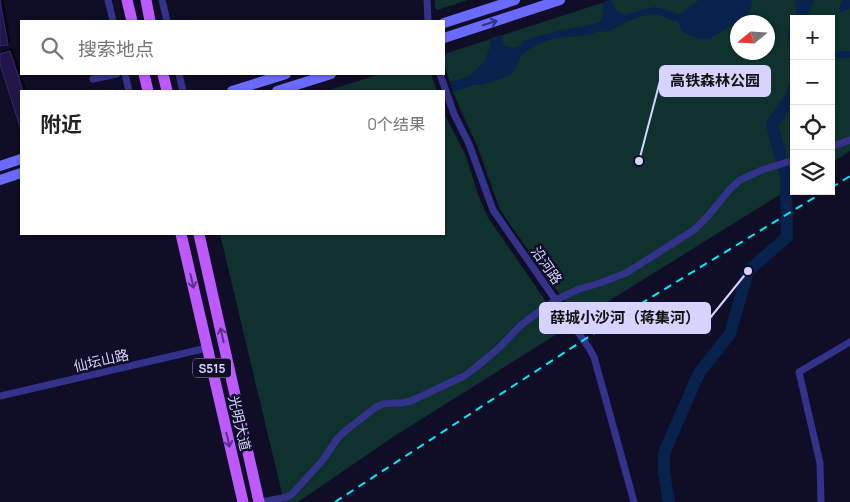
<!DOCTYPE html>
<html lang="zh">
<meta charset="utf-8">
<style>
:root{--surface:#fff;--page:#f2f2f2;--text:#222;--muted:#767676;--line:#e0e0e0}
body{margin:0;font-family:Manrope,"Noto Sans SC",sans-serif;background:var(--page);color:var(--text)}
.controls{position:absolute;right:15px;top:15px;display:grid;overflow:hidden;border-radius:0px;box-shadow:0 1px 4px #0004}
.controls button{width:45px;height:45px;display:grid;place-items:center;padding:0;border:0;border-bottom:1px solid var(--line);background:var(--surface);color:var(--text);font:25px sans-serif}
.compass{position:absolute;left:730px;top:15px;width:45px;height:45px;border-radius:50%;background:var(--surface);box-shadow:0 1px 4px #0004;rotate:252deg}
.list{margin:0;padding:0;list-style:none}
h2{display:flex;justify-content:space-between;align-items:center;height:65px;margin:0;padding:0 20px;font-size:21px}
h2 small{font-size:16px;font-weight:400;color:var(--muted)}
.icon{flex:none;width:28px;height:28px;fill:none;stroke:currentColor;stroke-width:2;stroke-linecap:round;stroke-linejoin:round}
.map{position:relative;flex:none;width:850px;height:502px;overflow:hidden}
.search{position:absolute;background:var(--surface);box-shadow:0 1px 4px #0004;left:20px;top:20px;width:425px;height:55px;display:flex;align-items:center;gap:12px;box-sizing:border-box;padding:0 18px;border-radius:0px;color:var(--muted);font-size:19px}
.panel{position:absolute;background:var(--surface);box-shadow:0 1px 4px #0004;left:20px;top:90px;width:425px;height:145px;border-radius:0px}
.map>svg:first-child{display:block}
.green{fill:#0f322f;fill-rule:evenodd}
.water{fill:#07224c}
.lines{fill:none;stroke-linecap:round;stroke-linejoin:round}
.river{stroke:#07224c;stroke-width:12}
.building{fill:#20174a;stroke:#342678;filter:url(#shadow)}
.minor{stroke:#34338b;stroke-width:7}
.secondary{stroke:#6a6aff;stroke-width:10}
.primary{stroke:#bc5aff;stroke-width:11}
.rail{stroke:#00ecfe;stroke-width:2;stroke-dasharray:8 6;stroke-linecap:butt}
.oneway{stroke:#34327d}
.oneway2{stroke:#5d3088}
.labels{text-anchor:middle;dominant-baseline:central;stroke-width:5;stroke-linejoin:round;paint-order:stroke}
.shield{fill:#100d27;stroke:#9b98be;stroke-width:1}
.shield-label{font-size:12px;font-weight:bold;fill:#d6d3ff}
.street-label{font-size:14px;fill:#d6d3ff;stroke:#100d27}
.leader{fill:none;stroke:#d6d3ff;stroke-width:2}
.callout-dot{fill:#d6d3ff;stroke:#100d27;stroke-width:2}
.callout{fill:#d6d3ff;stroke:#d6d3ff;stroke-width:2}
.callout-label{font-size:15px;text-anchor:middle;font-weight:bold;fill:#111}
</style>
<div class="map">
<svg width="850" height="502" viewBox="0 0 850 502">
<defs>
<filter id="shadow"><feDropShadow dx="2.5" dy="-2.5" stdDeviation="0" flood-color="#0009"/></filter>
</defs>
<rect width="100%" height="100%" fill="#100d27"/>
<g class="green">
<polygon points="435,0 468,0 437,10 435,8"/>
<path d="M611,0H850V151L831,163V19H794V186L578,320L507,220L499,207L477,145L465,120L453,92L444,63V54ZM738,22H768V52H738Z"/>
<polygon points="380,74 431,74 437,91 327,91"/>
<polygon points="444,113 465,154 479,197 487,216 565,329 393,437 298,502 284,502 220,234 444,234"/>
</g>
<g class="water">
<path d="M611,0L615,9L624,15L645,9L656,7L680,14L699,0H751L752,3L748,15L709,39H700L682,32L678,21H673L657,14L642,16L626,22L610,31L596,32L590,35L551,39L541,43L526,51L520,58L514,71L508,76L482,85H474L453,92L450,82C457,80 467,78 473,73C479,68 476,67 485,62C487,53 491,48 491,38L501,35L504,45C511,49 515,48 522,45L523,41C548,32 573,28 599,23C604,17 604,11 602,3Z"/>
<polygon points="795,0 814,0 807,19 795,19 796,12"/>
<polygon points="843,0 850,0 850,8 843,12 840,12 839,7"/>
<polygon points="794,21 794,48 788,40 787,34"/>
<path d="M850,51V57C844,59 838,58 831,57V52Z"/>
</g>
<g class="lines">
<polyline class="river" points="669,502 664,473 664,453 699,373 730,334 748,271 787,237 786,178 772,124 792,95 794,88"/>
</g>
<g class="building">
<polygon points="0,0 8,45 0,46"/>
<polygon points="10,51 23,91 21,91 21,130 0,64 0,54"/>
</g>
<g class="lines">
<g class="minor">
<polyline points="108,0 113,21"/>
<polyline points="162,0 167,21"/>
<polyline points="427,0 428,21"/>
<polyline points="125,74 129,91"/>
<polyline points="179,74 183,91"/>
<polyline points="440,74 454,114 469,144 493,210 589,348 594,357 634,502"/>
<polyline points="93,79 117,74"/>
<polyline points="831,147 850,140"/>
<polyline points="0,396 207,348"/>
<polyline points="262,502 287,497 292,494 323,460 337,439 344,432 376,407 383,404 393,403 402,403 411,401 464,376 475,368 500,347 520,326 530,318 556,300 579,289 600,283 626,273 694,230 708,216 730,189 740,180 762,170 794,160"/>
<polyline points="821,502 820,463 799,372 850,342"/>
</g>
<g class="secondary">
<polyline points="444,23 515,0"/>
<polyline points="444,38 560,0"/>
<polyline points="232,91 286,74"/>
<polyline points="277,91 331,74"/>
<polyline points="0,166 21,159"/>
<polyline points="0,180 21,173"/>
</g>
<g class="primary">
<polyline points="127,0 132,21"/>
<polyline points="146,0 150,21"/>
<polyline points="144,74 148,91"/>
<polyline points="163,74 167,91"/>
<polyline points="181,234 243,502"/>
<polyline points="199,234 259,502"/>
</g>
<g class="rail">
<polyline points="831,188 850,176"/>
<polyline points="335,502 619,317 825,191"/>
</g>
</g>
<defs><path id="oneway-shaft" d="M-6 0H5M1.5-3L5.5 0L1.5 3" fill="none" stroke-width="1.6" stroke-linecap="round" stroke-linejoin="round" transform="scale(1.25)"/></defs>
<use class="oneway" href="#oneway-shaft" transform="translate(490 23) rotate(-18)"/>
<g class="oneway2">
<use href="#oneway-shaft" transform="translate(192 281) rotate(77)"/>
<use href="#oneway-shaft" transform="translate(222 335) rotate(-103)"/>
<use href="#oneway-shaft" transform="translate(228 440) rotate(77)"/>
</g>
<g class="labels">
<rect class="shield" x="193" y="358.5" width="38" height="19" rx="4"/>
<g class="shield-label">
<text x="212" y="368">S515</text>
</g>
<g class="street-label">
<text transform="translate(547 265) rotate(55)">沿河路</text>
<text transform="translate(101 360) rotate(-13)">仙坛山路</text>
<text transform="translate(240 423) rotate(77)">光明大道</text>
</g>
</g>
<path class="leader" d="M639 161L660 81M748 271L710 318"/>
<g class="callout-dot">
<circle cx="639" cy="161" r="5"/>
<circle cx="748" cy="271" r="5"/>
</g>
<g class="callout">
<rect x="660" y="66" width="110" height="30" rx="5"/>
<rect x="540" y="303" width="170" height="30" rx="5"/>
</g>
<g class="callout-label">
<text x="715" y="86">高铁森林公园</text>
<text x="625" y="323">薛城小沙河（蒋集河）</text>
</g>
</svg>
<div class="controls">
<button>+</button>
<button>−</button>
<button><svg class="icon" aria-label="locate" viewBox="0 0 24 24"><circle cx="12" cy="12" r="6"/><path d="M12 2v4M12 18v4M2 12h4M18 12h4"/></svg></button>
<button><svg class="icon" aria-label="layers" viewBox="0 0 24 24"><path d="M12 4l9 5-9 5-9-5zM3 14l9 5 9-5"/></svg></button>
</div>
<svg class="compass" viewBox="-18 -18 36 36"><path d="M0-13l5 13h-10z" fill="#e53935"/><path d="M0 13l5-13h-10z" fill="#767676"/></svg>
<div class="search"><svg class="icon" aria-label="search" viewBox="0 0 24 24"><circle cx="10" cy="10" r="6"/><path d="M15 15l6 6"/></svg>搜索地点</div>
<section class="panel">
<h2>附近<small>0个结果</small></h2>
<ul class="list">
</ul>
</section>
</div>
